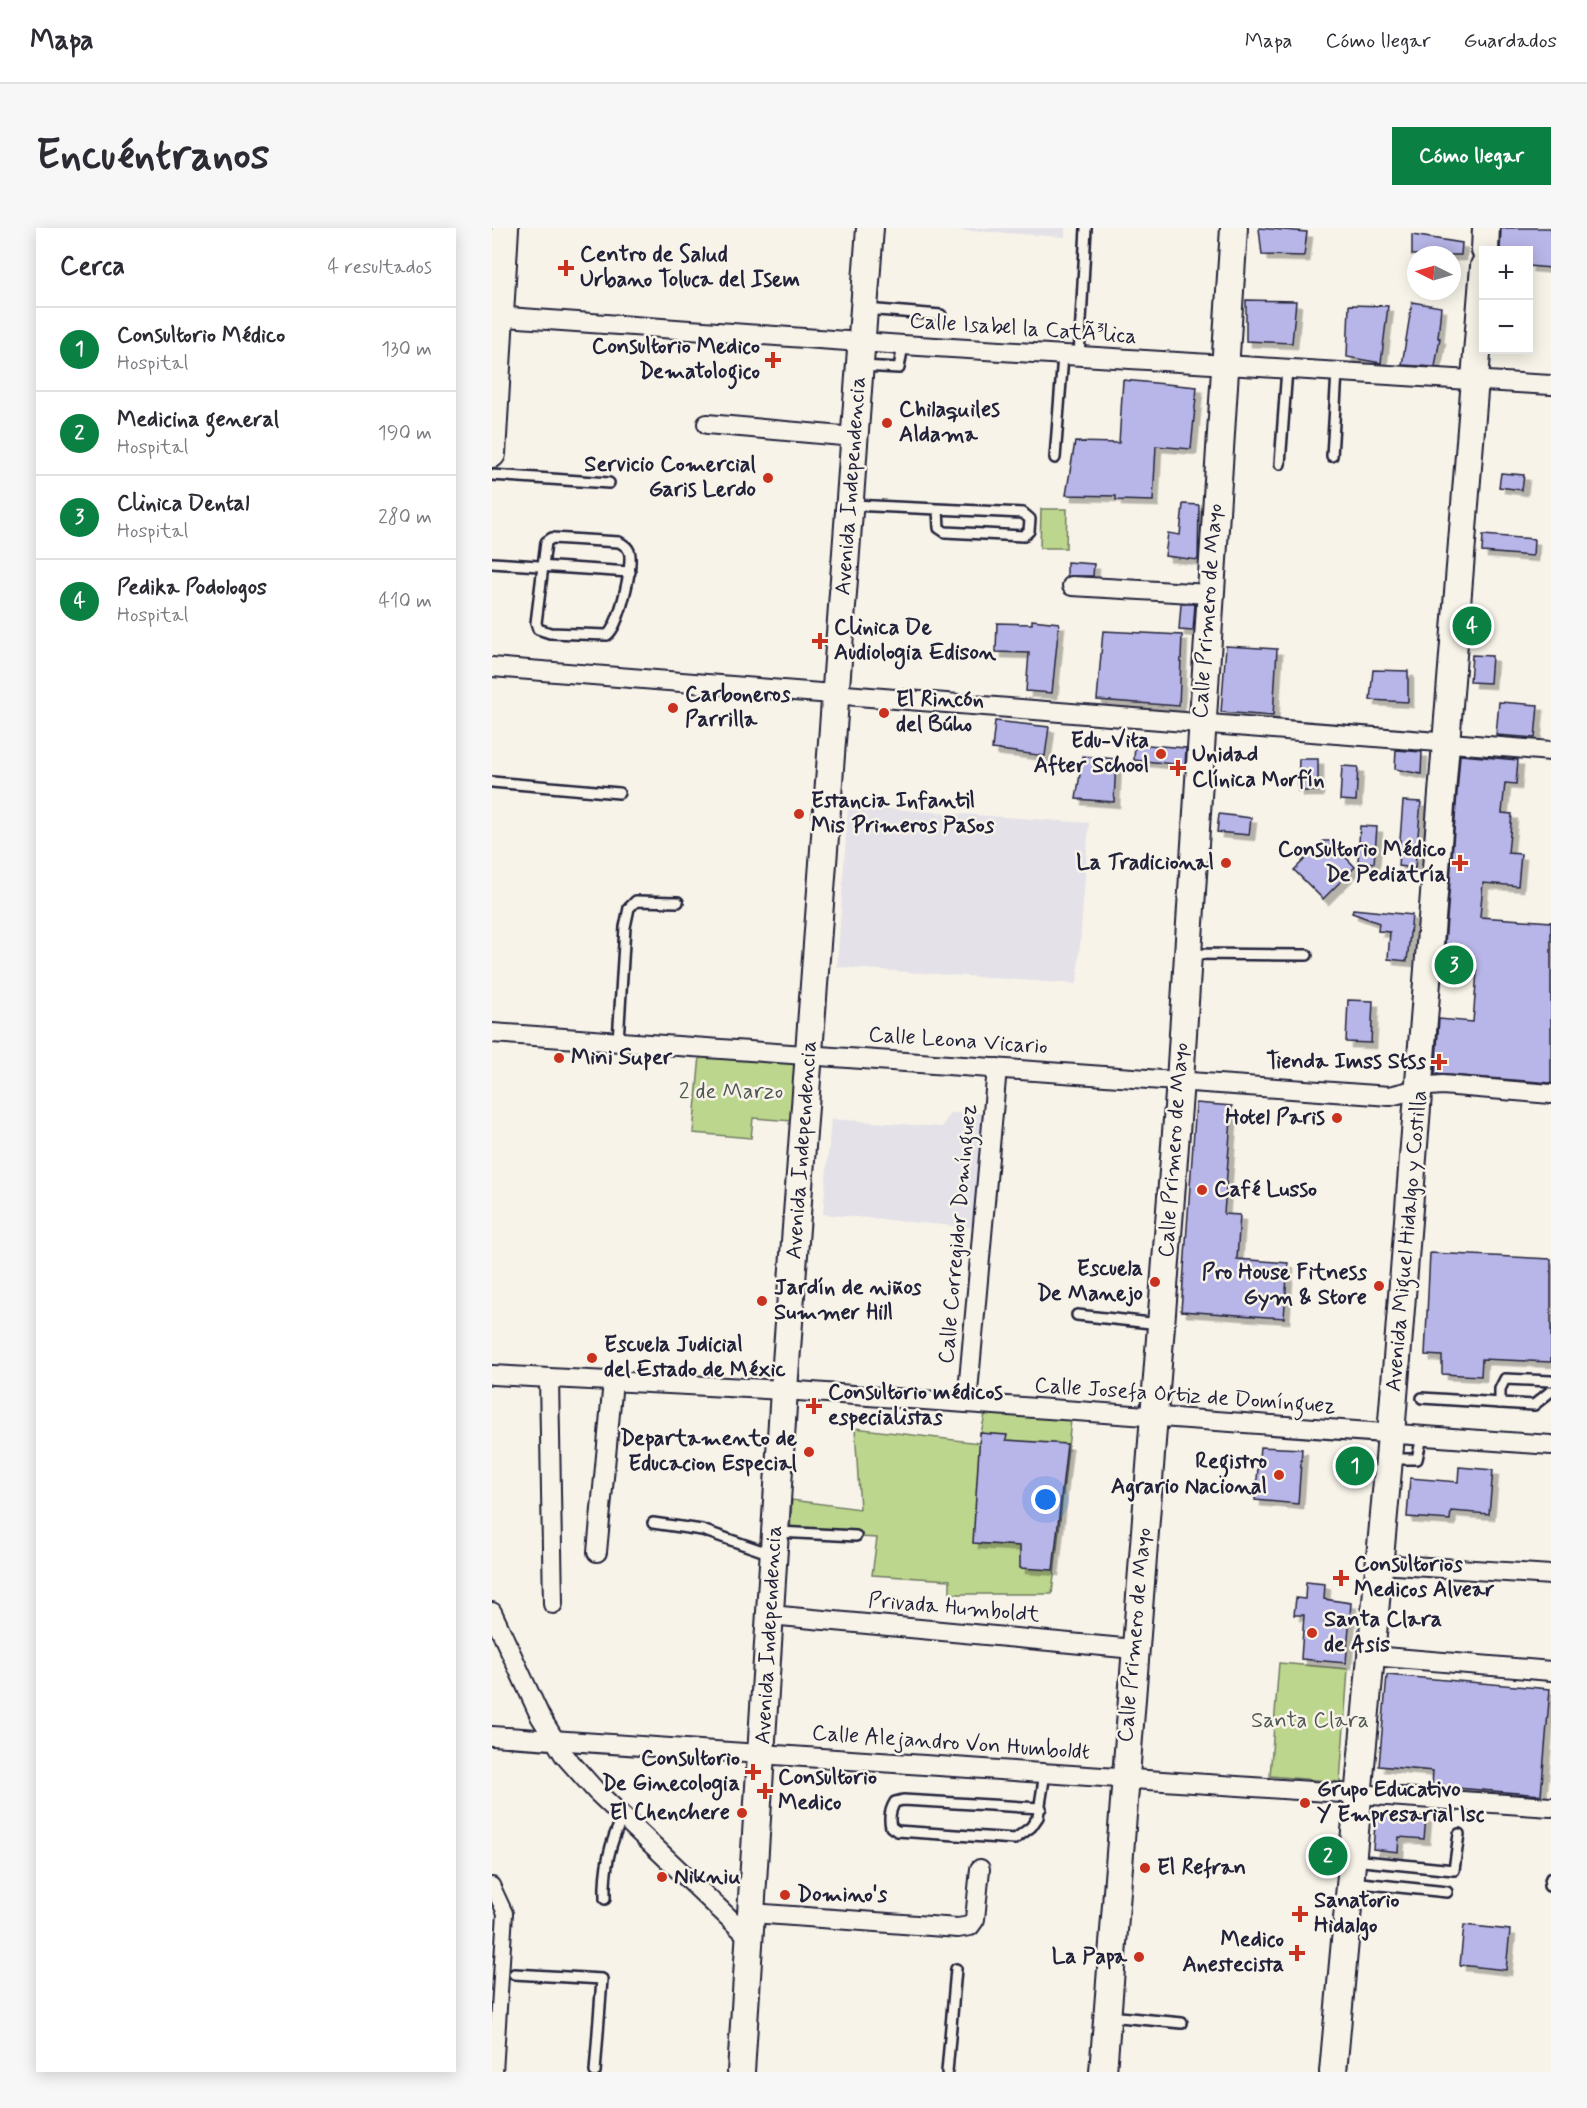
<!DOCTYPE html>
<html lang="es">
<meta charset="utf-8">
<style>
:root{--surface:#fff;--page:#f7f7f7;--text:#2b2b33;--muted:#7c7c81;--line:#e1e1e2;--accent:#0b8043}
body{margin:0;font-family:Mynerve,sans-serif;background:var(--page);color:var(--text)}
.controls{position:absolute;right:18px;top:18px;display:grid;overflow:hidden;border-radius:0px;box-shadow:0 3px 15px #0003}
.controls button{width:54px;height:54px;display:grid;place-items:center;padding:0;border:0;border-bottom:2px solid var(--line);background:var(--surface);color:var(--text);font:30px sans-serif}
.compass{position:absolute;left:915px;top:18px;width:54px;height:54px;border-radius:50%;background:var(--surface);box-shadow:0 3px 15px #0003;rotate:275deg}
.you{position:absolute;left:554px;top:1272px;width:21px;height:21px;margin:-15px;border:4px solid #fff;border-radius:50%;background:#1a73e8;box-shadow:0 0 0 9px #1a73e833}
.badge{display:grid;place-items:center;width:39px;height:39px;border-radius:50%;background:var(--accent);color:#fff;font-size:20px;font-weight:700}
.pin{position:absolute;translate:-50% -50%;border:3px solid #fff;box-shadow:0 2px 6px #0006}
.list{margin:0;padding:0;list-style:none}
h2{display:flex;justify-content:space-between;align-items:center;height:78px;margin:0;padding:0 24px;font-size:26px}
h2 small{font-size:20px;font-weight:400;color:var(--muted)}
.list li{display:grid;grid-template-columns:39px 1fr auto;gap:18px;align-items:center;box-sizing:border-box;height:84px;padding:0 24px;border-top:2px solid var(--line)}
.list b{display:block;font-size:22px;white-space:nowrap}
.list p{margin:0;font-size:20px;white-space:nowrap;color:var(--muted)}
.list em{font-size:20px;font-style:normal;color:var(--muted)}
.map{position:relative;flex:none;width:1059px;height:1844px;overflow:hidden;border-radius:0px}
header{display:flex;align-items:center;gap:36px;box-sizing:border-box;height:84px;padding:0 30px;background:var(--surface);border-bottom:2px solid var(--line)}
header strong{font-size:28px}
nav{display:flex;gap:33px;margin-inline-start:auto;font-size:21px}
.intro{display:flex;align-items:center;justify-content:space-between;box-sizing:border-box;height:144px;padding:0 36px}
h1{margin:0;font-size:42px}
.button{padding:15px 27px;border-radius:0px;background:var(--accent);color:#fff;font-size:21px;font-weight:700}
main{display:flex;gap:36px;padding:0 36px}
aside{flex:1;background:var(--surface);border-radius:0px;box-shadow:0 3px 15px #0003}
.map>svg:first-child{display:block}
.built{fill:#e4e1e8}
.green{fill:#bdd68d;stroke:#707c64;stroke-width:1.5}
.building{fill:#b8b6e8;stroke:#22223b;stroke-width:1.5;filter:url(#shadow)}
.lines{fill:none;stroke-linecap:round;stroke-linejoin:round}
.service-casing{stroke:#22223b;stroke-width:14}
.pedestrian-casing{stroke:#22223b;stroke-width:18}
.minor-casing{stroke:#22223b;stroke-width:22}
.secondary-casing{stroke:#22223b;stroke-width:30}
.service{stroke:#f7f3e8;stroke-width:9}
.pedestrian{stroke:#f7f3e8;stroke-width:14}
.minor{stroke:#f7f3e8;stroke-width:18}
.secondary{stroke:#f7f3e8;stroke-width:26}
.poi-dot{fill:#c8321e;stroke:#f7f3e8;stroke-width:2}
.labels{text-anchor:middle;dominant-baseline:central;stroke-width:5;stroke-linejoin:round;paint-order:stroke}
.poi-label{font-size:22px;font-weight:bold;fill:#22223b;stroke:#f7f3e8;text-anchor:start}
.street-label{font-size:22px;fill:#22223b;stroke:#f7f3e8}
.park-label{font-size:22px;fill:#505854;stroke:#f7f3e8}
</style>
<header>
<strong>Mapa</strong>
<nav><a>Mapa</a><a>Cómo llegar</a><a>Guardados</a></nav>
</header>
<div class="intro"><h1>Encuéntranos</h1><a class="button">Cómo llegar</a></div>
<main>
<aside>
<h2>Cerca<small>4 resultados</small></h2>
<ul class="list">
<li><span class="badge">1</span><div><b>Consultorio Médico</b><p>Hospital</p></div><em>130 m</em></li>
<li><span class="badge">2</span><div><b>Medicina general</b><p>Hospital</p></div><em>190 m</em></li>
<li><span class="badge">3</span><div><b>Clinica Dental</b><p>Hospital</p></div><em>280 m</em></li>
<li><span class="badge">4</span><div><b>Pedika Podologos</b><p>Hospital</p></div><em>410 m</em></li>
</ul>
</aside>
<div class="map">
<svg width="1059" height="1844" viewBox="0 0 1059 1844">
<defs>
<filter id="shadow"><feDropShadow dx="5.5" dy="5.5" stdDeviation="0" flood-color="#0004"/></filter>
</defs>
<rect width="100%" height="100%" fill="#f7f3e8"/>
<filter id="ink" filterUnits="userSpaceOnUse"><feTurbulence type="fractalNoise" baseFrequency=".0167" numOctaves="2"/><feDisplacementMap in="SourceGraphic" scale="12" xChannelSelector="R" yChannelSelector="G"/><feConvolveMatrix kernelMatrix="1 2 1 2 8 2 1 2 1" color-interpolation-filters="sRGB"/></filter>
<g filter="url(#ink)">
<g class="built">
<polygon points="436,0 573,0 573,9"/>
<polygon points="356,578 597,595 585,756 345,739"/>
<polygon points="458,885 494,885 484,1000 331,986 339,891 450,899"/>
</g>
<g class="green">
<polygon points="549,281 575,281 574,320 548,320"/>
<polygon points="208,827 306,836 301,893 261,890 259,910 201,905"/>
<polygon points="495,1177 580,1183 560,1366 458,1366 458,1352 380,1347 385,1310 298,1305 300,1272 368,1281 363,1200 487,1215"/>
<polygon points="787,1435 856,1441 848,1554 778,1548"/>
</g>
<g class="building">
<polygon points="767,0 815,4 812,28 770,27"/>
<polygon points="1009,0 1059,0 1059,40 1036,38 1036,22 1008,22"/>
<polygon points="920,7 970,15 969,27 920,27"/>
<polygon points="754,72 804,73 800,115 754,113"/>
<polygon points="920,74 949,79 946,110 948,110 943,139 910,137"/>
<polygon points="857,77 896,78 889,135 855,129"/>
<polygon points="631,152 705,159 699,221 664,218 661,273 624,272 624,268 574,267 583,214 627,215"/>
<polygon points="1009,245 1032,247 1030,262 1007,259"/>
<polygon points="691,276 707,277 706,332 673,328 676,305 688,307"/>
<polygon points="991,307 1042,311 1041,328 990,324"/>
<polygon points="575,334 602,336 601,348 575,348"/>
<polygon points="689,376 703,376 701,403 687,402"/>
<polygon points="540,392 567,395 560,465 534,463 537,425 504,424 505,395 540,396"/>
<polygon points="611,403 690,407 687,478 605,472"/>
<polygon points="734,418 785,421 781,488 729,484"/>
<polygon points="980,427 1000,428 998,455 978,454"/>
<polygon points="881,442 916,443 916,474 878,472"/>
<polygon points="1007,474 1046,477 1043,510 1004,507"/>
<polygon points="503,493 557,499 553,528 500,521"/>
<polygon points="643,516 694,520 693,537 642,532"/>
<polygon points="904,522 930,524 929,546 903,541"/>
<polygon points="968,527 1026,532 1024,556 1013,555 1010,585 1020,586 1016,625 1029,626 1026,658 991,655 988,689 1059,694 1059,855 943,846 947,791 981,794 985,743 951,741"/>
<polygon points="591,528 624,531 622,574 584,571"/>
<polygon points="807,531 826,531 826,563 806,563"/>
<polygon points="850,538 866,539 864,573 848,572"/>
<polygon points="911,573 929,574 923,640 906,638"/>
<polygon points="727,586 759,590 757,607 725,604"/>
<polygon points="868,598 885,599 882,635 866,633"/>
<polygon points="831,613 838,613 863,639 831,671 802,642"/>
<polygon points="861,681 920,687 915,733 896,731 898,704 886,703 887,695 860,685"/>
<polygon points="856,772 881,773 879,815 854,814"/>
<polygon points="704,875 740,878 732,986 748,987 745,1031 796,1035 792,1090 689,1083"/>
<polygon points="938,1025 1059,1031 1059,1134 990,1131 989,1148 950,1146 950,1128 933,1127"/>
<polygon points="488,1205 515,1207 514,1212 575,1216 561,1342 528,1340 528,1318 481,1315"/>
<polygon points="768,1219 810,1221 806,1276 763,1272"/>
<polygon points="967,1239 1001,1242 997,1286 959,1283 958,1292 915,1289 918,1250 966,1254"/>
<polygon points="814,1354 833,1356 832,1371 859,1375 854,1435 809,1431 812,1387 802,1387 804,1370 813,1371"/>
<polygon points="895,1447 1058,1461 1049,1567 940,1558 941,1543 887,1538"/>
<polygon points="884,1585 934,1589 932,1611 907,1609 906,1624 881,1621"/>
<polygon points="972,1697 1018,1702 1014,1742 968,1737"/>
</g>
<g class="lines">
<defs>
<g id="service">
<polyline points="373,81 449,87"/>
<polyline points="587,129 594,0"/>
<polyline points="370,138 407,140 411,117"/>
<polyline points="840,228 845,144"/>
<polyline points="563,230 571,128"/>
<polyline points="788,236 795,141"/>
<polyline points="0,247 117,255"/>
<polyline points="360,277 531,285 538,291 537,303 531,308 453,304 447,300 446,282"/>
<path d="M60,310L127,314C131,316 135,318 137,323C142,336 127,400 115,407L58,405L46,401L44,395L54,314Z"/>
<polyline points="0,335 138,344"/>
<polyline points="0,554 127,565"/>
<polyline points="697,726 815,727"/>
<polyline points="126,813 133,699 137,680 144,673 186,674"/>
<polyline points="585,1087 668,1096"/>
<polyline points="930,1170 1042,1177 1059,1163"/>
<polyline points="1008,1175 1008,1161 1013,1151 1059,1153"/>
<polyline points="900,1231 925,1231 930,1209"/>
<polyline points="161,1295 210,1302 279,1326"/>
<polyline points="286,1304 364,1308"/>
<path d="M549,1580L411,1572L403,1574C398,1582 397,1591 399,1599L405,1603L523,1611L539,1599L546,1589L553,1545"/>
<polyline points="861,1632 962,1642 967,1606"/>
<polyline points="859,1654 955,1664"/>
<polyline points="1057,1658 1059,1650"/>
<path d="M113,1671C112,1642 117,1615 131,1589"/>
<polyline points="22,1746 110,1751 103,1844"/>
<polyline points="617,1788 690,1795"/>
<polyline points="455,1844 464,1741"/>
</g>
<polyline id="pedestrian" points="0,1657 13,1685 3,1844"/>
<g id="minor">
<polyline points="0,88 411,117 1059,157"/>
<polyline points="215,196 362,209"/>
<polyline points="580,358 717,366"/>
<polyline points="0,439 1059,523"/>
<polyline points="0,805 898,868 938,858 950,857 1059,866"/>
<polyline points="0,1147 292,1162 1059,1217"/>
<polyline points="57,1150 61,1376"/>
<polyline points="475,1175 505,840"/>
<polyline points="105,1324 121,1153"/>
<polyline points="888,1336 1059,1347"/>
<polyline points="0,1384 48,1488 72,1527 104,1563 259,1711"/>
<polyline points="278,1387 642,1421"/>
<polyline points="880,1428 1059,1443"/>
<polyline points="0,1508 1059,1579"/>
<polyline points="260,1685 466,1700 478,1698 483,1691 488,1641"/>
</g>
<g id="secondary">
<polyline points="993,22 994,0"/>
<polyline points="0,226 13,0"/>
<polyline points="249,1844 292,1162 378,0"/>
<polyline points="611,1844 688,853 742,0"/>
<polyline points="841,1844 897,1231 992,38"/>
</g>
</defs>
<use href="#service" class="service-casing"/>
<use href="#pedestrian" class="pedestrian-casing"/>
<use href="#minor" class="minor-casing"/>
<use href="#secondary" class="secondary-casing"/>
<use href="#service" class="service"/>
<use href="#pedestrian" class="pedestrian"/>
<use href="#minor" class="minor"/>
<use href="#secondary" class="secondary"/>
</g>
</g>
<g class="poi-dot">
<path d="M71 31h6v6h6v6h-6v6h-6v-6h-6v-6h6z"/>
<path d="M278 123h6v6h6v6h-6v6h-6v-6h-6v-6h6z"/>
<circle cx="395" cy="195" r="6"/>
<circle cx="276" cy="250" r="6"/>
<path d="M325 404h6v6h6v6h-6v6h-6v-6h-6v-6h6z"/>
<circle cx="181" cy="480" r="6"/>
<circle cx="392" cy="485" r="6"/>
<circle cx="669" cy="526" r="6"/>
<path d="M683 531h6v6h6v6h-6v6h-6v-6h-6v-6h6z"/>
<circle cx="307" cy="586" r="6"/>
<circle cx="734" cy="635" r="6"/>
<path d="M965 626h6v6h6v6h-6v6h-6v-6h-6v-6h6z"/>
<circle cx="67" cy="830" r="6"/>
<path d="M944 825h6v6h6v6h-6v6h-6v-6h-6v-6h6z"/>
<circle cx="845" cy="890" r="6"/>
<circle cx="710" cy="962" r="6"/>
<circle cx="663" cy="1054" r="6"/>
<circle cx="887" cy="1058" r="6"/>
<circle cx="270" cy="1073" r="6"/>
<circle cx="100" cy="1130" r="6"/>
<path d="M319 1169h6v6h6v6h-6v6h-6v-6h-6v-6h6z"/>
<circle cx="317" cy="1224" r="6"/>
<circle cx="787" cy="1247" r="6"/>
<path d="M846 1341h6v6h6v6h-6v6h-6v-6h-6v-6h6z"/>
<circle cx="820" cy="1405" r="6"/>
<path d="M258 1535h6v6h6v6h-6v6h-6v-6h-6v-6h6z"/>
<path d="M270 1554h6v6h6v6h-6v6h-6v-6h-6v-6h6z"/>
<circle cx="813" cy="1575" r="6"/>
<circle cx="250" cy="1585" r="6"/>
<circle cx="653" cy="1640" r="6"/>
<circle cx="170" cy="1649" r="6"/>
<circle cx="293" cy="1667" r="6"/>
<path d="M805 1677h6v6h6v6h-6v6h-6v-6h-6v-6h6z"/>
<path d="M802 1716h6v6h6v6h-6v6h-6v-6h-6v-6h6z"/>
<circle cx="647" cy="1729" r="6"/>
</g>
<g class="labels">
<g class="poi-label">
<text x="88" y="27">Centro de Salud<tspan x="88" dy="25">Urbano Toluca del Isem</tspan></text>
<text x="268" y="119" text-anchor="end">Consultorio Medico<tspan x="268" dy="25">Dematologico</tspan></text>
<text x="407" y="182">Chilaquiles<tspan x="407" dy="25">Aldama</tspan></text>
<text x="264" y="237" text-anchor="end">Servicio Comercial<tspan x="264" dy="25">Garis Lerdo</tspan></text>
<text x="342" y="400">Clinica De<tspan x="342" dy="25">Audiologia Edison</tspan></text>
<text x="193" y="467">Carboneros<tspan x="193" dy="25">Parrilla</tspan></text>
<text x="404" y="472">El Rincón<tspan x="404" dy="25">del Búho</tspan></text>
<text x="657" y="513" text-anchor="end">Edu-Vita<tspan x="657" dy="25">After School</tspan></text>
<text x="700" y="527">Unidad<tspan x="700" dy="25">Clínica Morfín</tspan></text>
<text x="319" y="573">Estancia Infantil<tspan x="319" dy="25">Mis Primeros Pasos</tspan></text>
<text x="954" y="622" text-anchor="end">Consultorio Médico<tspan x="954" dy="25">De Pediatría</tspan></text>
<text x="722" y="635" text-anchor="end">La Tradicional</text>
<text x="79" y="830">Mini Super</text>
<text x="934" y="834" text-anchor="end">Tienda Imss Stss</text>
<text x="833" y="890" text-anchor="end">Hotel Paris</text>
<text x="722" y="962">Café Lusso</text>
<text x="651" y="1041" text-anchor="end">Escuela<tspan x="651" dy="25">De Manejo</tspan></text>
<text x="875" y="1045" text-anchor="end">Pro House Fitness<tspan x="875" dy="25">Gym &amp; Store</tspan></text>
<text x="282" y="1060">Jardín de niños<tspan x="282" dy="25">Summer Hill</tspan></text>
<text x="112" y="1117">Escuela Judicial<tspan x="112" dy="25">del Estado de Méxic</tspan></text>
<text x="336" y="1165">Consultorio médicos<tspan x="336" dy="25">especialistas</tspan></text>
<text x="305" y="1211" text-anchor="end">Departamento de<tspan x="305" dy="25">Educacion Especial</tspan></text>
<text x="775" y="1234" text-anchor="end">Registro<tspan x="775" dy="25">Agrario Nacional</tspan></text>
<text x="862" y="1337">Consultorios<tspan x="862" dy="25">Medicos Alvear</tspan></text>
<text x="832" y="1392">Santa Clara<tspan x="832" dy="25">de Asis</tspan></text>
<text x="248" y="1531" text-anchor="end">Consultorio<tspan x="248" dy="25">De Ginecologia</tspan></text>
<text x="286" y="1550">Consultorio<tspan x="286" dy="25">Medico</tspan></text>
<text x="825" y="1562">Grupo Educativo<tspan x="825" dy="25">Y Empresarial Isc</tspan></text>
<text x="238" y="1585" text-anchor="end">El Chenchere</text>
<text x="665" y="1640">El Refran</text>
<text x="182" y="1649">Nikniu</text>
<text x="305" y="1667">Domino's</text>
<text x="822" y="1673">Sanatorio<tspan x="822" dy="25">Hidalgo</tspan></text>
<text x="792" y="1712" text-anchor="end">Medico<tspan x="792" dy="25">Anestecista</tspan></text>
<text x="635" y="1729" text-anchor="end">La Papa</text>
</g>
<g class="street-label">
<text transform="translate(531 101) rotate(4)">Calle Isabel la CatÃ³lica</text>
<text transform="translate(359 258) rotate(-86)">Avenida Independencia</text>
<text transform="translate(716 383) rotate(-86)">Calle Primero de Mayo</text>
<text transform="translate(466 813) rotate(4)">Calle Leona Vicario</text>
<text transform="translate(310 922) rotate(-86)">Avenida Independencia</text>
<text transform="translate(682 922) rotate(-86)">Calle Primero de Mayo</text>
<text transform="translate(466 1006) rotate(-85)">Calle Corregidor Domínguez</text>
<text transform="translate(915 1013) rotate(-85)">Avenida Miguel Hidalgo y Costilla</text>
<text transform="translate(693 1168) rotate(4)">Calle Josefa Ortiz de Domínguez</text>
<text transform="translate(462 1380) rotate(5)">Privada Humboldt</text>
<text transform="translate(277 1407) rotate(-87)">Avenida Independencia</text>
<text transform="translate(643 1407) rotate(-85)">Calle Primero de Mayo</text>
<text transform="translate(459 1515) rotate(4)">Calle Alejandro Von Humboldt</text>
</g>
<g class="park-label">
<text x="239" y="864">2 de Marzo</text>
<text x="818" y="1493">Santa Clara</text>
</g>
</g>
</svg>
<div class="controls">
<button>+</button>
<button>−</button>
</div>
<svg class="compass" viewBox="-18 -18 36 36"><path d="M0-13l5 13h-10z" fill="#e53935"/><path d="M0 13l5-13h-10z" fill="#7c7c81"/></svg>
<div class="you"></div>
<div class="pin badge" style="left:863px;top:1238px">1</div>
<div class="pin badge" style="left:836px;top:1628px">2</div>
<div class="pin badge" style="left:962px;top:737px">3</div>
<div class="pin badge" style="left:980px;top:398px">4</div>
</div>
</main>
